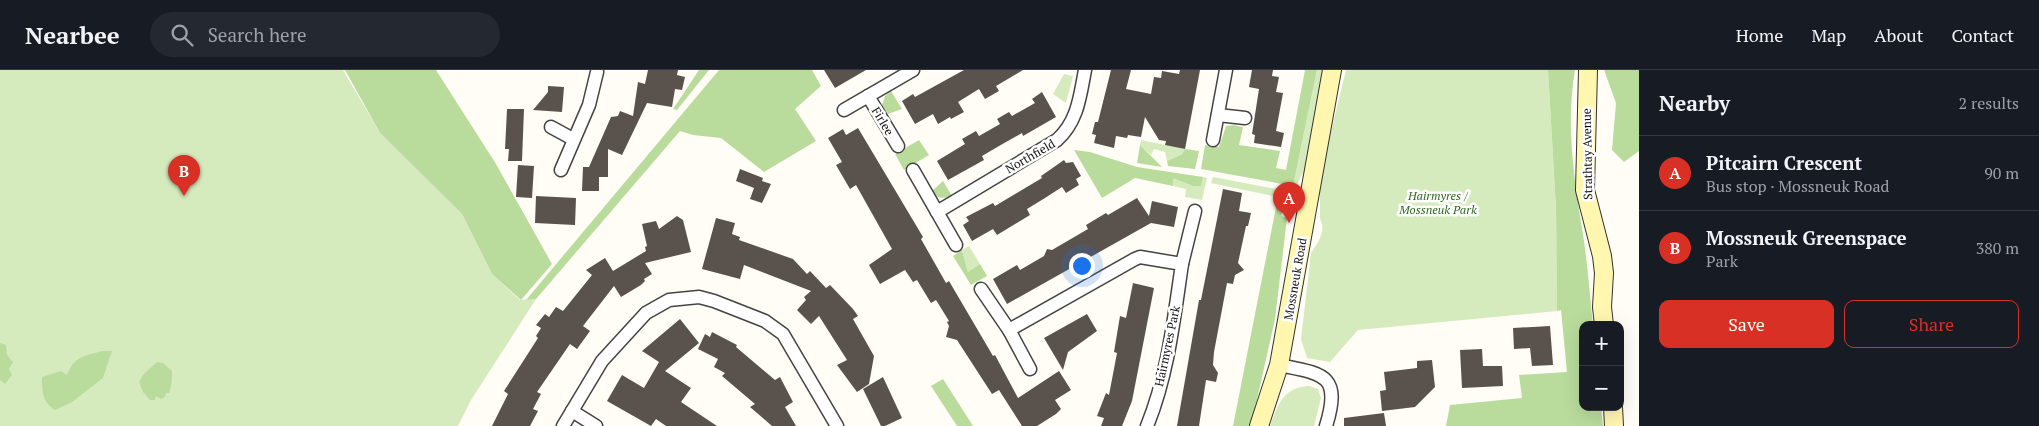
<!DOCTYPE html>
<meta charset="utf-8">
<style>
:root{--surface:#171b24;--page:#242831;--text:#f1f3f6;--muted:#9ea1a6;--line:#363941;--accent:#d93025}
body{margin:0;font-family:"PT Serif",serif;background:var(--page);color:var(--text)}
.controls{position:absolute;right:15px;bottom:15px;display:grid;overflow:hidden;border-radius:10px;box-shadow:0 5px 20px #0002}
.controls button{width:45px;height:45px;display:grid;place-items:center;padding:0;border:0;border-bottom:1px solid var(--line);background:var(--surface);color:var(--text);font:25px sans-serif}
.you{position:absolute;left:1081px;top:195px;width:18px;height:18px;margin:-12px;border:4px solid #fff;border-radius:50%;background:#1a73e8;box-shadow:0 0 0 8px #1a73e833}
.badge{display:grid;place-items:center;width:32px;height:32px;border-radius:50%;background:var(--accent);color:#fff;font-size:16px;font-weight:700}
.pin{position:absolute;translate:-50% -41px;filter:drop-shadow(0 1px 2px #0008)}
.pin::after{content:'';position:absolute;top:26px;width:18px;height:15px;background:inherit;clip-path:polygon(0 0,100% 0,50% 100%)}
.list{margin:0;padding:0;list-style:none}
h2{display:flex;justify-content:space-between;align-items:center;height:65px;margin:0;padding:0 20px;font-size:21px}
h2 small{font-size:16px;font-weight:400;color:var(--muted)}
.list li{display:grid;grid-template-columns:32px 1fr auto;gap:15px;align-items:center;box-sizing:border-box;height:75px;padding:0 20px;border-top:1px solid var(--line)}
.list b{display:block;font-size:19px;white-space:nowrap}
.list p{margin:0;font-size:16px;white-space:nowrap;color:var(--muted)}
.list em{font-size:16px;font-style:normal;color:var(--muted)}
.actions{display:flex;gap:10px;padding:15px 20px}
.actions a{flex:1;padding:11px 0;border:1px solid var(--accent);border-radius:10px;text-align:center;font-size:18px;color:var(--accent)}
.actions .main{background:var(--accent);color:#fff}
.icon{flex:none;width:28px;height:28px;fill:none;stroke:currentColor;stroke-width:2;stroke-linecap:round;stroke-linejoin:round}
.map{position:relative;flex:none;width:1639px;height:356px;overflow:hidden}
header{display:flex;align-items:center;gap:30px;box-sizing:border-box;height:70px;padding:0 25px;background:var(--surface);border-bottom:1px solid var(--line)}
header strong{font-size:24px}
nav{display:flex;gap:28px;margin-inline-start:auto;font-size:18px}
.search{width:350px;height:45px;background:var(--page);display:flex;align-items:center;gap:12px;box-sizing:border-box;padding:0 18px;border-radius:28px;color:var(--muted);font-size:19px}
main{display:flex}
aside{flex:1;background:var(--surface)}
.map>svg:first-child{display:block}
.green{fill:#d5ebbd}
.forest{fill:#b9dc9c}
.building{fill:#5a524d}
.lines{fill:none;stroke-linecap:round;stroke-linejoin:round}
.street-casing{stroke:#444;stroke-width:15}
.secondary-casing{stroke:#333;stroke-width:20}
.street{stroke:#fff;stroke-width:12}
.secondary{stroke:#fff6b0;stroke-width:18}
.labels{text-anchor:middle;dominant-baseline:central;stroke-width:5;stroke-linejoin:round;paint-order:stroke}
.street-label{font-size:12px;fill:#111;stroke:#fff}
.park-label{font-size:12px;font-style:italic;fill:#2f6b1f;stroke:#fff}
</style>
<header>
<strong>Nearbee</strong>
<div class="search"><svg class="icon" aria-label="search" viewBox="0 0 24 24"><circle cx="10" cy="10" r="6"/><path d="M15 15l6 6"/></svg>Search here</div>
<nav><a>Home</a><a>Map</a><a>About</a><a>Contact</a></nav>
</header>
<main>
<div class="map">
<svg width="1639" height="356" viewBox="0 0 1639 356">
<rect width="100%" height="100%" fill="#fffdf5"/>
<g class="green">
<polygon points="0,0 343,0 380,63 462,144 492,204 520,230 536,229 471,330 458,356 0,356"/>
<polygon points="1317,0 1325,0 1305,99 1296,116 1293,116"/>
<path d="M1346,0H1548L1556,139L1557,241L1358,260L1330,292L1307,288L1301,269L1311,183C1317,174 1327,161 1320,149V107Z"/>
<polygon points="1064,4 1073,6 1066,33 1053,24"/>
<polygon points="1141,70 1185,79 1182,84 1167,91 1165,82 1154,79 1151,85 1140,75"/>
<polygon points="1172,107 1193,116 1201,116 1203,107 1207,108 1202,130 1185,127 1186,119 1173,116"/>
<polygon points="1213,107 1276,119 1278,127 1211,113"/>
<polygon points="969,176 980,194 968,202 962,180"/>
<path d="M1309,316L1318,319L1321,328L1314,356H1270C1278,335 1283,317 1309,316Z"/>
</g>
<g class="forest">
<polygon points="345,0 436,0 496,94 552,194 521,230 492,204 462,144 380,63"/>
<polygon points="699,0 709,0 677,40 673,39"/>
<polygon points="719,0 812,0 821,16 795,39 816,71 764,102 721,68 693,65 680,61 536,229 526,230"/>
<polygon points="1305,0 1317,0 1293,116 1201,99 1205,75 1219,77 1226,56 1233,55 1243,57 1239,75 1280,81 1276,98 1286,100"/>
<path d="M1548,0H1575C1565,58 1575,114 1584,171C1588,199 1590,227 1593,255H1583V337H1601L1603,356H1446L1450,335L1522,328L1519,305L1567,302L1561,240L1557,241L1556,139Z"/>
<polygon points="1604,0 1639,0 1639,81 1624,92 1612,80 1616,33"/>
<polygon points="891,21 902,39 888,44 882,36 885,26"/>
<polygon points="919,70 929,85 904,100 895,84"/>
<polygon points="1140,75 1162,97 1137,93"/>
<polygon points="1185,79 1199,81 1195,99 1168,96 1167,91 1182,84"/>
<polygon points="1074,80 1090,82 1137,97 1203,107 1201,116 1193,116 1173,108 1173,116 1135,108 1102,128"/>
<path d="M943,111L952,126C943,129 937,129 932,121Z"/>
<polygon points="1276,119 1288,123 1281,146 1287,148 1275,249 1251,356 1233,356 1278,127"/>
<polygon points="962,180 968,202 980,194 987,206 971,215 953,186"/>
<polygon points="0,273 6,275 7,285 13,292 9,299 12,305 5,314 0,310"/>
<path d="M102,281H112L103,308L72,332L55,340C42,332 42,321 42,307L61,301L67,305C74,286 85,286 102,281Z"/>
<path d="M157,292L163,293L172,301C172,309 172,315 169,323H166L165,327L161,329L156,326L155,330H150L143,322L139,312L143,305Z"/>
<polygon points="943,309 973,356 957,356 931,316"/>
</g>
<g class="building">
<polygon points="648,0 678,0 677,5 685,7 682,20 675,19 672,37 647,33 622,85 608,79 608,107 599,107 599,121 582,121 583,97 589,97 611,47 618,46 620,41 633,46 638,12 645,14"/>
<polygon points="824,0 866,0 835,18"/>
<polygon points="964,0 1023,0 996,16 999,21 985,29 979,19 958,32 964,42 951,49 950,47 938,54 933,44 915,54 902,31 913,24 915,27"/>
<polygon points="1111,0 1131,0 1126,19 1151,24 1154,7 1161,8 1162,1 1179,4 1180,0 1200,0 1185,79 1165,75 1166,71 1159,70 1145,47 1141,67 1128,65 1127,68 1116,66 1114,78 1094,73 1096,65 1092,64 1095,52 1098,52"/>
<polygon points="1252,0 1273,0 1272,6 1279,7 1276,22 1283,23 1276,61 1284,63 1281,77 1254,73 1255,65 1252,64 1259,19 1249,17"/>
<polygon points="548,16 564,17 562,42 533,40 548,22"/>
<polygon points="1042,22 1056,47 1023,66 1022,63 999,76 982,86 984,90 948,110 937,91 965,74 962,69 976,61 979,66 1000,54 997,49 1009,42 1012,46 1035,33 1032,29"/>
<polygon points="507,39 524,39 522,91 508,91 509,79 505,79"/>
<polygon points="858,58 923,167 921,169 946,213 949,211 993,286 995,285 1018,328 1059,301 1071,320 1055,330 1061,339 1056,344 1037,356 1022,356 999,320 992,324 957,270 946,267 949,256 947,252 949,251 936,230 931,233 917,210 913,212 905,200 880,214 869,195 892,179 856,115 850,119 836,95 842,92 828,68 843,59 846,65"/>
<polygon points="1064,90 1066,93 1073,92 1081,106 1076,109 1079,115 1066,123 1062,117 1045,128 1027,139 1030,145 997,165 993,159 972,171 963,155 969,151 966,147 993,133 995,136 1042,108 1041,106"/>
<polygon points="518,95 534,96 532,128 516,127"/>
<polygon points="740,99 763,108 762,111 771,114 762,133 750,129 754,118 736,111"/>
<polygon points="1223,119 1242,123 1239,141 1251,143 1248,156 1246,156 1238,193 1244,200 1235,205 1233,214 1227,213 1214,282 1213,295 1218,303 1216,312 1206,310 1199,356 1177,356 1199,230 1201,230"/>
<polygon points="536,126 576,128 575,155 535,153"/>
<polygon points="1137,128 1149,146 1152,131 1178,137 1174,157 1151,153 1007,234 993,209 1017,195 1020,200 1044,186 1047,179 1052,180 1088,159 1086,155 1106,143 1108,145"/>
<polygon points="677,146 683,150 691,182 645,193 652,204 644,209 645,211 641,215 621,227 614,216 583,256 590,261 577,279 570,274 537,322 541,324 533,339 538,341 530,356 492,356 508,324 504,321 538,268 536,266 541,258 536,255 545,244 549,247 556,237 563,241 592,205 586,200 605,188 613,201 646,181 645,177 647,176 642,154 656,151 659,159"/>
<polygon points="716,148 735,153 732,164 740,167 739,170 793,189 807,204 810,201 826,218 830,215 853,239 858,246 853,249 874,286 869,314 857,322 837,295 847,290 819,246 811,254 797,240 806,230 804,227 811,221 744,195 740,209 702,199"/>
<polygon points="1133,213 1154,218 1132,331 1122,356 1101,356 1104,348 1097,346 1106,323 1109,325 1117,283 1114,282 1120,246 1126,248"/>
<polygon points="1087,244 1097,261 1068,282 1063,300 1044,268"/>
<polygon points="680,249 699,273 665,301 691,318 681,332 717,356 666,356 656,349 651,356 607,331 622,305 644,318 659,292 642,281"/>
<polygon points="1550,256 1553,295 1532,296 1530,278 1514,279 1513,258"/>
<polygon points="712,262 737,275 736,277 775,310 780,307 793,332 785,337 796,356 772,356 750,337 755,334 722,306 725,303 714,297 718,289 698,279 705,264 710,267"/>
<polygon points="1482,279 1483,296 1502,296 1503,316 1462,318 1460,280"/>
<polygon points="1432,290 1435,317 1415,337 1382,341 1380,321 1386,320 1384,302 1417,298 1417,291"/>
<polygon points="883,307 902,348 885,356 881,356 863,319"/>
<polygon points="1384,343 1386,356 1344,356 1344,348"/>
</g>
<g class="lines">
<defs>
<g id="street">
<polyline points="868,26 898,76"/>
<polyline points="844,40 913,0"/>
<polyline points="1218,45 1245,48"/>
<polyline points="551,57 573,69"/>
<polyline points="1213,70 1226,0"/>
<polyline points="561,100 589,35 597,2"/>
<polyline points="913,100 956,175"/>
<path d="M937,142L1057,70C1078,51 1080,26 1085,0"/>
<polyline points="1182,194 1195,141"/>
<polyline points="981,219 1009,260 1030,299"/>
<path d="M1009,260L1135,189L1140,187L1182,194C1174,248 1168,305 1147,356"/>
<path d="M1279,295C1323,304 1342,304 1326,356"/>
<polyline points="572,341 596,356"/>
<polyline points="563,356 602,291 646,243 669,230 699,227 714,231 765,251 783,264 837,356"/>
</g>
<g id="secondary">
<polyline points="1588,0 1585,120 1602,186 1604,203 1602,237 1604,255"/>
<polyline points="1613,337 1614,356"/>
<polyline points="1259,356 1279,295 1332,0"/>
</g>
</defs>
<use href="#street" class="street-casing"/>
<use href="#secondary" class="secondary-casing"/>
<use href="#street" class="street"/>
<use href="#secondary" class="secondary"/>
</g>
<g class="labels">
<g class="street-label">
<text transform="translate(883 51) rotate(59)">Firlee</text>
<text transform="translate(1587 84) rotate(-91)">Strathtay Avenue</text>
<text transform="translate(1030 86) rotate(-30)">Northfield</text>
<text transform="translate(1295 209) rotate(-80)">Mossneuk Road</text>
<text transform="translate(1167 276) rotate(-78)">Hairmyres Park</text>
</g>
<g class="park-label">
<text x="1438" y="125">Hairmyres /<tspan x="1438" dy="14">Mossneuk Park</tspan></text>
</g>
</g>
</svg>
<div class="controls">
<button>+</button>
<button>−</button>
</div>
<div class="you"></div>
<div class="pin badge" style="left:1289px;top:153px">A</div>
<div class="pin badge" style="left:184px;top:126px">B</div>
</div>
<aside>
<h2>Nearby<small>2 results</small></h2>
<ul class="list">
<li><span class="badge">A</span><div><b>Pitcairn Crescent</b><p>Bus stop · Mossneuk Road</p></div><em>90 m</em></li>
<li><span class="badge">B</span><div><b>Mossneuk Greenspace</b><p>Park</p></div><em>380 m</em></li>
</ul>
<div class="actions"><a class="main">Save</a><a>Share</a></div>
</aside>
</main>
